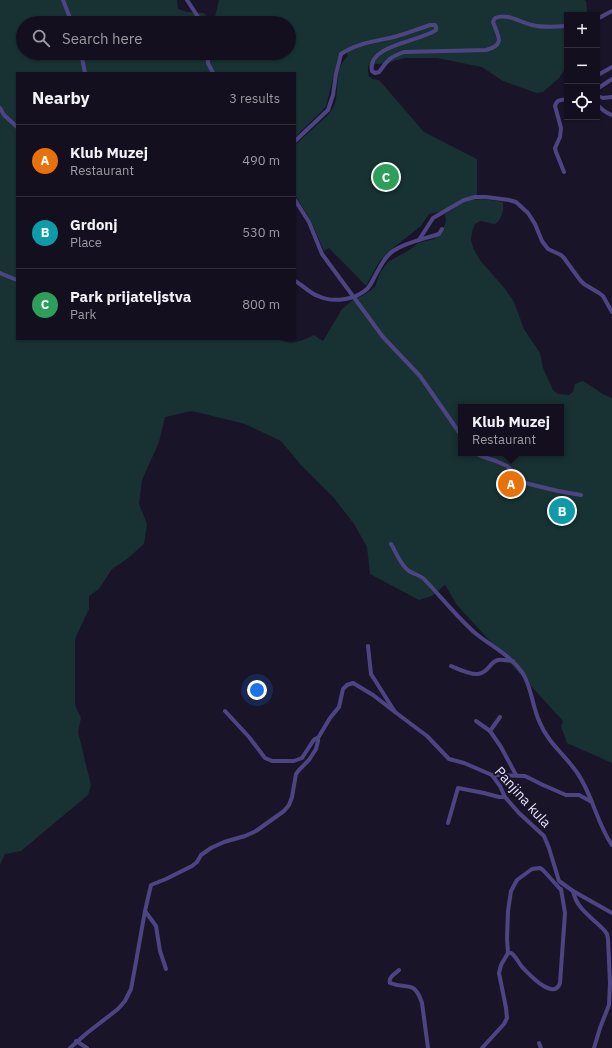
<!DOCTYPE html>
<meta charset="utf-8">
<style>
:root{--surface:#140f1f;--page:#211d2c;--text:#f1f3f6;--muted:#9d9ca4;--line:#332f3d;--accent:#22bee5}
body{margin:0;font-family:"IBM Plex Sans",sans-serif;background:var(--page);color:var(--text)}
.controls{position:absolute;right:12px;top:12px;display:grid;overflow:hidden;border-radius:0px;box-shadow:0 1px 3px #0004}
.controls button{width:36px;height:36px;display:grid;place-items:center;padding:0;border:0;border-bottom:1px solid var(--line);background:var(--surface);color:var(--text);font:20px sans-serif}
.you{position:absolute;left:257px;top:690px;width:14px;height:14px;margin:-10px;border:3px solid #fff;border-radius:50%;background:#1a73e8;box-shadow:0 0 0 6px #1a73e833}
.badge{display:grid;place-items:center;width:26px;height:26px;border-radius:50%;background:var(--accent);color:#fff;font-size:13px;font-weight:700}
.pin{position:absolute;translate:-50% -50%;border:2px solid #fff;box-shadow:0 1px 4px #0006}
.popup{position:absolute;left:458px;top:404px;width:106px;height:52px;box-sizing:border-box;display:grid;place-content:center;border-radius:0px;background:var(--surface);filter:drop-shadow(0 1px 3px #0005);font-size:13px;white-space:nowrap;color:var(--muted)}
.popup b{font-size:15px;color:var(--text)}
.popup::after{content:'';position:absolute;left:50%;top:100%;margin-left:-8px;border:8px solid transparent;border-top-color:var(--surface)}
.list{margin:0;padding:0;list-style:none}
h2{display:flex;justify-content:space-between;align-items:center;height:52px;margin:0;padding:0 16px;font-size:17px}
h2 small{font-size:13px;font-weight:400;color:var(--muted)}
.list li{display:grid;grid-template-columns:26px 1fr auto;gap:12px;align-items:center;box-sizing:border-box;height:72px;padding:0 16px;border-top:1px solid var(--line)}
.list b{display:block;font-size:15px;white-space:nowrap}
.list p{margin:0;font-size:13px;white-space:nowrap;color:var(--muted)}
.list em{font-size:13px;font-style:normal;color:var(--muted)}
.icon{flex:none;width:22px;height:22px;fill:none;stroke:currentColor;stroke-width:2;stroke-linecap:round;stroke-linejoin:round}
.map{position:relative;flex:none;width:612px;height:1048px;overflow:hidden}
.search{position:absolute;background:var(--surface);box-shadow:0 1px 3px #0004;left:16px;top:16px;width:280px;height:44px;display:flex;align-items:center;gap:10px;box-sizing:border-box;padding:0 14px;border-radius:22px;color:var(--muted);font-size:15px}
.panel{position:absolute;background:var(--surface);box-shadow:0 1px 3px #0004;left:16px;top:72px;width:280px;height:268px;border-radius:0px}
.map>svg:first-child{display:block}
.green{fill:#183132;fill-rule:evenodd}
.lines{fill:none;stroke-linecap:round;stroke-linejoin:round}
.minor{stroke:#4d4583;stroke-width:4}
.labels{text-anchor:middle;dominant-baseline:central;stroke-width:4;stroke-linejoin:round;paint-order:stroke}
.street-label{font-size:14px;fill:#e6e0fb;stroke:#1a1429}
</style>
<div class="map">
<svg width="612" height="1048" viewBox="0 0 612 1048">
<rect width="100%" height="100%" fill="#1a1429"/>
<path class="green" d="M0,0H177L178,9L187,12L204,13L208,18L215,17L219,0H584L586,1L587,9L586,15H567V66L559,78L543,92L536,93L503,81L482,67L437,58H405L396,60L389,63L377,64L368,66C368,76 368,79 379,80L424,132L477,159V195L467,197L443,211L429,214L421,226L388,252L379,262L366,286L329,248L324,251L311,221L295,195V145L329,114C332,109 335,105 336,99C339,83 335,68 348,56L345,50L339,54L326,106L321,112L295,137V73H17V339H278C292,346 301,341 314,335L323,341L342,309L353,300L364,295L375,287L380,273L388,262L411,249L418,243L434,239L440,234L444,227L446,221L445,214C452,210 458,205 465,202C477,197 491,200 503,202C504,211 502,219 495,224L480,221L475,224L472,232L471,240L473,248L480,260L505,289L514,302L524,329L540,353L543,368L553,390L558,394L569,395L573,392L575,384L583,381L603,394L612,398V763L567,743L561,726L563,721L457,605L445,585L432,596L419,600L370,574L367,547L354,524L334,498L300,464L281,441L245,424L192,411L165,417L159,442L142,480L139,504L147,524L144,544L127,559L112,569L99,589L89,596V609L75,639V705L81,718L78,732L91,785L88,795L21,851L5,854L0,865ZM23,23H289V53H23ZM461,407H561V453H461Z"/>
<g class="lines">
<g class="minor">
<polyline points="63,0 72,23"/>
<polyline points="187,0 202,23"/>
<polyline points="597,19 612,11"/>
<polyline points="81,53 85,73"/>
<polyline points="208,53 208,63 213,73"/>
<polyline points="597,78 598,75 612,67"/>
<polyline points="597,89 612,79"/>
<polyline points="597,93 598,96 603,98 612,97"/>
<path d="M597,104C601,109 606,113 612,115"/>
<polyline points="0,108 4,115 17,127"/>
<path d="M295,141L328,110L333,95L336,74L341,54C357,43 376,41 394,37C406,34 418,29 430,25H435L436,27V30C422,41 366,45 372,71L375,73L379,72C389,59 388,58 404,52L486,50C506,45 498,36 493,22L495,18C508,13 519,22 532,25C543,28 555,27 567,26"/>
<path d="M564,172L556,152L555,148L560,137L561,128L555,106C557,99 561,100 567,99"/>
<polyline points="295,200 309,222 322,254 383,337 420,376 461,435"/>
<polyline points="419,240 433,218 464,200 475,197 486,197 509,200 516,202 528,213 535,224 542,241 548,249 561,255 564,258 580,280 584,284 599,293 603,296 612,312"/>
<polyline points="0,273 17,280"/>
<path d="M295,281C303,285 309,293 318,296C333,303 355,300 367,289C370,286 372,282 374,278C379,269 384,257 393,251C406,242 424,239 439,234L442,229"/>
<polyline points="475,453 481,456 496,461 507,466 525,483 558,491 581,495"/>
<path d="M391,544C396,552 401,566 409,571C415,575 421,575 425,580C442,598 457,617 475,633C491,646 510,655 522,672C532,687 532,707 540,723C548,743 567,757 578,774C593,796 597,824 612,845"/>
<polyline points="368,646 371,674 395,712 427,736 449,759 464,763 492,775 500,786 505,797 519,813 544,836 549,848 559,881 573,891 612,913"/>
<path d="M451,666C458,669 471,675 478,674C490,672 489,662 498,660C502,659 508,661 513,661"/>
<polyline points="225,711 249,737 265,758 272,761 294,761 302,758 313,741 315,739 318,738"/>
<polyline points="500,717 490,731 501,747 516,775"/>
<polyline points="476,721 490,731"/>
<polyline points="492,775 525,776 543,785 566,795 579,795 592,802"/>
<polyline points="448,823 458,788 484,793 499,797 505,797"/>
<path d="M573,891C577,910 592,917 604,930L607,934L608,939L610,983L609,1005L600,1028L594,1048"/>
<polyline points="145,911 156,926 160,951 166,969"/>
<path d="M508,953C509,953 510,953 511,953C516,956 519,964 523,968C530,975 554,1001 560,983L565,913L561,889"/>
<path d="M399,970C395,974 388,977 390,983C407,990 414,979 422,1003L428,1048"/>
<polyline points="76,1041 87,1048"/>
<polyline points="539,1043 541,1048"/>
<polyline points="70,1048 87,1033 118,1009 125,1001 131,989 134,973 145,911 151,885 166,879 192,866 197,862 201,855 211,848 224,842 245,836 256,831 284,811 289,805 292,797 296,774 299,770 309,760 316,749 318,741 318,738 330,718 339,707 343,689 347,685 353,683 373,695 395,712"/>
<polyline points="482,1048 504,1024 507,1018 506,1008 499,973 501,965 508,953 507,939 508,911 511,891 517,880 532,869 540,868 543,870 561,890"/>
</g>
</g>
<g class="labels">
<g class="street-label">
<text transform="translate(523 797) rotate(48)">Panjina kula</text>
</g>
</g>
</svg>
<div class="controls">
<button>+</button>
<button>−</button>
<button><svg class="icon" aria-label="locate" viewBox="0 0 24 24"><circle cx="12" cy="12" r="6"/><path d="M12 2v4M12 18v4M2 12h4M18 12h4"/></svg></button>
</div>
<div class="you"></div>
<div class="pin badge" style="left:511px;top:484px;background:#e8710a">A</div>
<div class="popup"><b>Klub Muzej</b>Restaurant</div>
<div class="pin badge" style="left:562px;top:511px;background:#0f9aa8">B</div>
<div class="pin badge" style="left:386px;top:177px;background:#2e9e5b">C</div>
<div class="search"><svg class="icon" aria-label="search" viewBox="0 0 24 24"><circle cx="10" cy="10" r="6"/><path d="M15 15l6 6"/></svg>Search here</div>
<section class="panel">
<h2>Nearby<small>3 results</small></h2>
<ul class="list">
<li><span class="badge" style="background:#e8710a">A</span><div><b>Klub Muzej</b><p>Restaurant</p></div><em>490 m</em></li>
<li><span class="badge" style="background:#0f9aa8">B</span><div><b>Grdonj</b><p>Place</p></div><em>530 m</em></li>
<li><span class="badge" style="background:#2e9e5b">C</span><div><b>Park prijateljstva</b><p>Park</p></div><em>800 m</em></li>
</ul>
</section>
</div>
